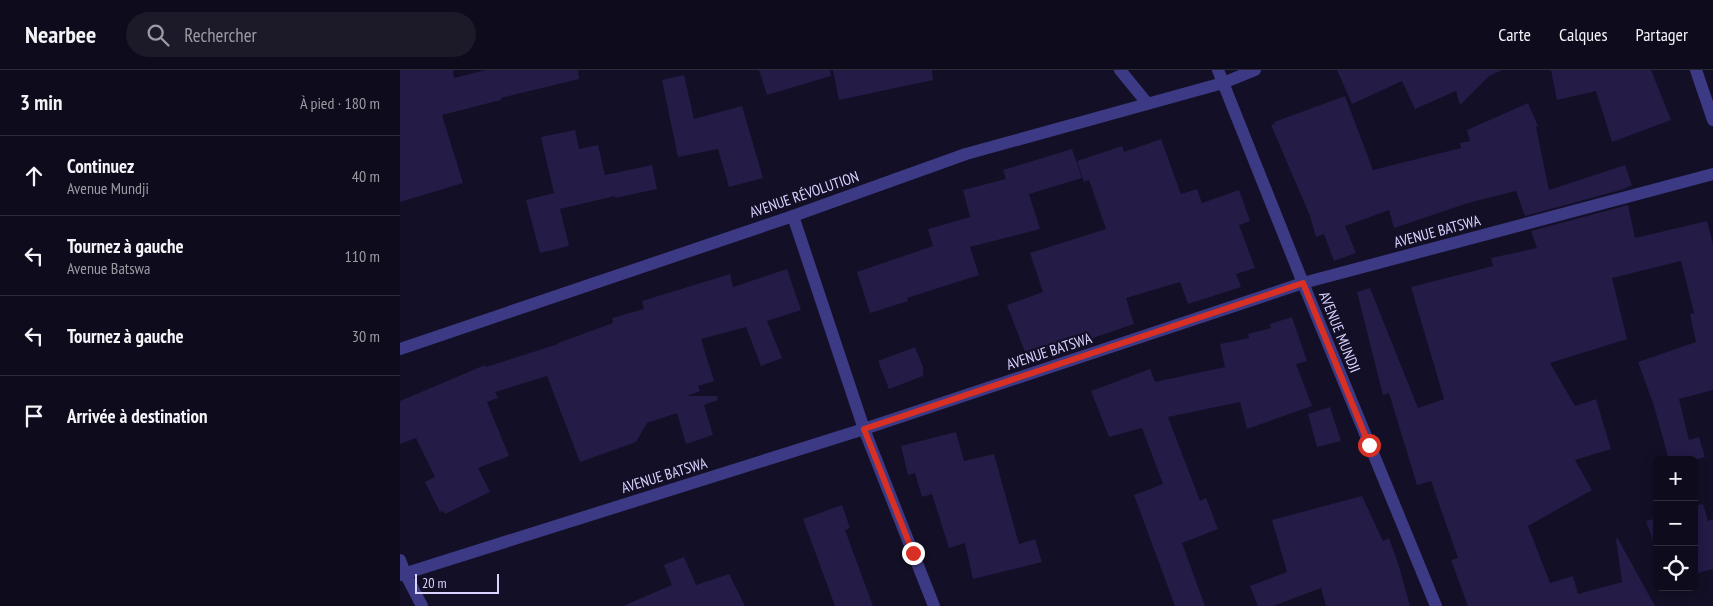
<!DOCTYPE html>
<html lang="fr">
<meta charset="utf-8">
<style>
:root{--surface:#0e0b1c;--page:#1c1929;--text:#f1f3f6;--muted:#9b9ba3;--line:#2e2b3b}
body{margin:0;font-family:"PT Sans Narrow",sans-serif;background:var(--page);color:var(--text)}
.controls{position:absolute;right:15px;bottom:15px;display:grid;overflow:hidden;border-radius:8px;box-shadow:0 2px 12px #0003}
.controls button{width:45px;height:45px;display:grid;place-items:center;padding:0;border:0;border-bottom:1px solid var(--line);background:var(--surface);color:var(--text);font:25px sans-serif}
.scale{position:absolute;left:15px;bottom:12px;width:84px;box-sizing:border-box;padding-left:5px;border:2px solid #d9d4ff;border-top:0;font-size:14px;line-height:18px;white-space:nowrap;color:#d9d4ff;-webkit-text-stroke:4px #130f26;paint-order:stroke}
.stop{position:absolute;width:15px;height:15px;margin:-11px;border:4px solid #d93025;border-radius:50%;background:#fff}
.stop.end{background:#d93025;border-color:#fff;box-shadow:0 1px 5px #0008}
.list{margin:0;padding:0;list-style:none}
h2{display:flex;justify-content:space-between;align-items:center;height:65px;margin:0;padding:0 20px;font-size:21px}
h2 small{font-size:16px;font-weight:400;color:var(--muted)}
.list li{display:grid;grid-template-columns:32px 1fr auto;gap:15px;align-items:center;box-sizing:border-box;height:80px;padding:0 20px;border-top:1px solid var(--line)}
.list b{display:block;font-size:19px;white-space:nowrap}
.list p{margin:0;font-size:16px;white-space:nowrap;color:var(--muted)}
.list em{font-size:16px;font-style:normal;color:var(--muted)}
.icon{flex:none;width:28px;height:28px;fill:none;stroke:currentColor;stroke-width:2;stroke-linecap:round;stroke-linejoin:round}
.map{position:relative;flex:none;width:1313px;height:536px;overflow:hidden}
header{display:flex;align-items:center;gap:30px;box-sizing:border-box;height:70px;padding:0 25px;background:var(--surface);border-bottom:1px solid var(--line)}
header strong{font-size:24px}
nav{display:flex;gap:28px;margin-inline-start:auto;font-size:18px}
.search{width:350px;height:45px;background:var(--page);display:flex;align-items:center;gap:12px;box-sizing:border-box;padding:0 18px;border-radius:28px;color:var(--muted);font-size:19px}
main{display:flex}
aside{flex:1;background:var(--surface)}
.map>svg:first-child{display:block}
.building{fill:#241b47}
.lines{fill:none;stroke-linecap:round;stroke-linejoin:round}
.minor{stroke:#3d3a85;stroke-width:12}
.tertiary{stroke:#3d3a85;stroke-width:12}
.route{stroke:#d93025;stroke-width:6}
.labels{text-anchor:middle;dominant-baseline:central;stroke-width:4.5;stroke-linejoin:round;paint-order:stroke}
.street-label{font-size:15px;fill:#d9d4ff;stroke:#130f26}
</style>
<header>
<strong>Nearbee</strong>
<div class="search"><svg class="icon" aria-label="search" viewBox="0 0 24 24"><circle cx="10" cy="10" r="6"/><path d="M15 15l6 6"/></svg>Rechercher</div>
<nav><a>Carte</a><a>Calques</a><a>Partager</a></nav>
</header>
<main>
<aside>
<h2>3 min<small>À pied · 180 m</small></h2>
<ul class="list">
<li><svg class="icon" aria-label="ahead" viewBox="0 0 24 24"><path d="M12 20V5M6 11l6-6 6 6"/></svg><div><b>Continuez</b><p>Avenue Mundji</p></div><em>40 m</em></li>
<li><svg class="icon" aria-label="left" viewBox="0 0 24 24"><path d="M17 20v-9H6M10 6l-5 5 5 5"/></svg><div><b>Tournez à gauche</b><p>Avenue Batswa</p></div><em>110 m</em></li>
<li><svg class="icon" aria-label="left" viewBox="0 0 24 24"><path d="M17 20v-9H6M10 6l-5 5 5 5"/></svg><div><b>Tournez à gauche</b></div><em>30 m</em></li>
<li><svg class="icon" aria-label="arrive" viewBox="0 0 24 24"><path d="M6 21V4h12l-3 4 3 4H6"/></svg><div><b>Arrivée à destination</b></div></li>
</ul>
</aside>
<div class="map">
<svg width="1313" height="536" viewBox="0 0 1313 536">
<rect width="100%" height="100%" fill="#130f26"/>
<g class="building">
<polygon points="0,0 53,0 54,8 86,0 178,0 179,9 101,28 101,30 42,45 63,113 0,132"/>
<polygon points="359,0 430,0 431,6 367,25"/>
<polygon points="433,0 532,0 533,10 439,30"/>
<polygon points="937,0 1102,0 1089,6 1060,35 1056,21 1015,39 1002,11 952,34"/>
<polygon points="1151,0 1251,0 1271,50 1212,72 1196,21 1157,30"/>
<polygon points="284,5 294,49 342,36 363,108 329,117 318,79 278,87 262,10"/>
<polygon points="945,26 973,100 1061,78 1060,73 1070,71 1067,60 1128,33 1138,56 1136,57 1149,120 1225,95 1232,115 1224,119 1125,146 1116,121 1068,133 994,158 989,140 945,156 956,183 934,191 924,164 916,167 910,146 871,55 875,54 874,52"/>
<polygon points="175,60 179,79 198,75 205,105 252,95 257,119 215,128 215,126 160,139 169,176 140,183 126,130 154,123 141,67"/>
<polygon points="761,69 781,124 797,119 802,133 839,120 850,151 839,155 855,198 836,204 841,217 788,234 780,212 726,228 734,254 690,269 692,275 665,283 663,274 626,285 607,235 643,222 630,183 706,159 689,110 684,112 677,91 722,76 724,82"/>
<polygon points="672,79 682,108 629,124 640,159 570,177 579,205 507,228 508,231 470,243 457,202 533,176 528,159 570,147 563,120 606,109 603,100"/>
<polygon points="1228,135 1235,168 1307,151 1313,174 1313,320 1279,329 1289,370 1299,367 1305,387 1294,390 1269,390 1254,336 1238,292 1296,272 1290,244 1294,243 1281,191 1212,208 1227,269 1150,293 1175,336 1196,329 1211,379 1175,390 1192,420 1128,456 1150,513 1173,506 1178,524 1222,512 1216,469 1218,469 1255,536 1068,536 1051,490 1058,488 1031,411 1017,415 989,323 983,325 957,222 970,218 1018,338 1044,329 1011,217 1093,196 1091,188 1137,178 1131,161"/>
<polygon points="387,199 401,240 367,251 382,288 361,296 346,257 301,269 314,311 298,316 300,321 287,326 317,326 318,330 304,335 313,365 286,374 277,343 247,353 236,372 180,392 147,306 95,322 98,328 87,332 109,386 78,398 90,422 45,444 43,441 40,442 25,412 35,407 16,368 0,374 0,331 85,295 86,297 158,274 158,273 213,253 212,248 244,239 242,231 330,204 333,217"/>
<polygon points="892,247 907,291 896,294 912,336 847,359 840,332 768,347 800,431 806,428 818,459 782,473 805,536 775,536 734,425 763,414 742,358 709,367 691,321 750,299 755,312 825,297 820,274 849,268 848,264 871,258 870,254"/>
<polygon points="515,277 523,297 523,306 489,319 478,291"/>
<polygon points="930,337 941,371 917,377 908,344"/>
<polygon points="556,362 564,391 594,384 619,474 635,469 642,492 573,509 565,473 549,478 532,424 522,427 515,403 508,405 501,376"/>
<polygon points="962,426 983,471 989,468 998,493 1010,536 926,536 921,518 873,536 858,536 850,516 887,502 872,450"/>
<polygon points="1303,434 1308,451 1313,449 1313,499 1294,504 1294,436"/>
<polygon points="442,435 450,458 445,460 473,536 435,536 403,449"/>
<polygon points="1257,448 1257,482 1246,451"/>
<polygon points="284,487 296,515 329,504 345,536 223,536 272,515 264,495"/>
</g>
<g class="lines">
<g class="minor">
<polyline points="720,0 747,33"/>
<polyline points="1296,0 1313,50"/>
<polyline points="393,146 464,359 534,536"/>
<polyline points="0,490 5,503 22,536"/>
<polyline points="0,505 464,359 903,213 1313,104"/>
</g>
<g class="tertiary">
<polyline points="818,0 903,213 1036,536"/>
<polyline points="0,279 393,146 566,84 823,13 855,0"/>
</g>
</g>
<g class="lines">
<polyline class="route" points="513,483 464,359 903,213 969,375"/>
</g>
<g class="labels">
<g class="street-label">
<text transform="translate(404 124) rotate(-19)">AVENUE RÉVOLUTION</text>
<text transform="translate(1037 161) rotate(-15)">AVENUE BATSWA</text>
<text transform="translate(940 262) rotate(68)">AVENUE MUNDJI</text>
<text transform="translate(649 281) rotate(-18)">AVENUE BATSWA</text>
<text transform="translate(264 405) rotate(-17)">AVENUE BATSWA</text>
</g>
</g>
</svg>
<div class="controls">
<button>+</button>
<button>−</button>
<button><svg class="icon" aria-label="locate" viewBox="0 0 24 24"><circle cx="12" cy="12" r="6"/><path d="M12 2v4M12 18v4M2 12h4M18 12h4"/></svg></button>
</div>
<div class="scale">20 m</div>
<div class="stop" style="left:969px;top:375px"></div>
<div class="stop end" style="left:513px;top:483px"></div>
</div>
</main>
